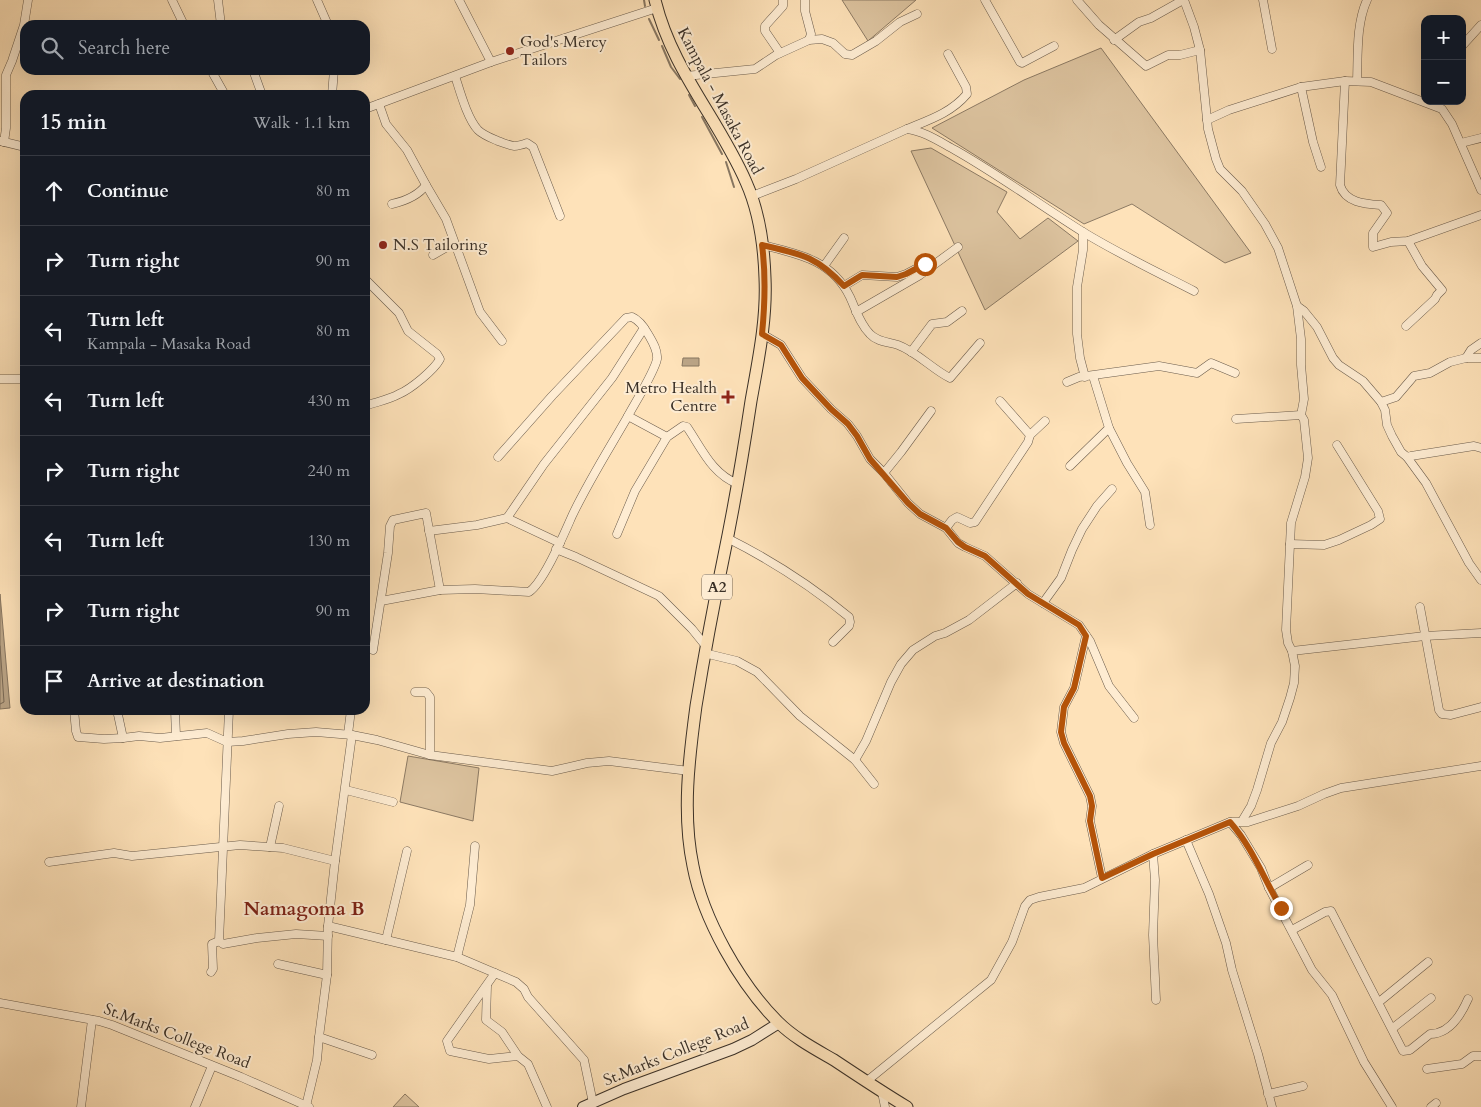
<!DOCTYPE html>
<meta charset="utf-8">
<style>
:root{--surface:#171b24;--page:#20242c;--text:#f1f3f6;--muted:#9ea1a6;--line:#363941}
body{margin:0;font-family:Cardo,serif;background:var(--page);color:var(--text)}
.controls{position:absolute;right:15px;top:15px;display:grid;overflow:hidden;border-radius:10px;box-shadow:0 5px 20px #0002}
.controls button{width:45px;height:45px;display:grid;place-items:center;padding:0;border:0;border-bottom:1px solid var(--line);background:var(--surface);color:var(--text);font:25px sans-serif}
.stop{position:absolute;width:15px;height:15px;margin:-11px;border:4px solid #b45309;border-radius:50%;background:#fff}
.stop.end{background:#b45309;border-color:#fff;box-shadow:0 1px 5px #0008}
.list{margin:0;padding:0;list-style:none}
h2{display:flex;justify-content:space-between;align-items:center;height:65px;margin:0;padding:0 20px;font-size:21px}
h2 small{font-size:16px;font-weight:400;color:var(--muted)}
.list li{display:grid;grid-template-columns:32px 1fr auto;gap:15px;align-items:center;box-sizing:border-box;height:70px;padding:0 20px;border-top:1px solid var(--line)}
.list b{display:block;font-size:19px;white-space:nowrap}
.list p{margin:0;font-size:16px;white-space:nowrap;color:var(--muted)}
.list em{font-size:16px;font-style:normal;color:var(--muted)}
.icon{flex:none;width:28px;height:28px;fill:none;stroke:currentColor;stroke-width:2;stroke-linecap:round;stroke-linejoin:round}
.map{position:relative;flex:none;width:1481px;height:1107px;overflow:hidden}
.search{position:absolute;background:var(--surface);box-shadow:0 5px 20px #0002;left:20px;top:20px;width:350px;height:55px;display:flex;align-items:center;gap:12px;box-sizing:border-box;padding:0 18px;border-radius:15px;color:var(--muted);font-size:19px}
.panel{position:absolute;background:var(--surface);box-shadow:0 5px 20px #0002;left:20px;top:90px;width:350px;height:625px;border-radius:15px}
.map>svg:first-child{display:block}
.green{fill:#ddc4a0;stroke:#8c7a64}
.water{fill:#bba587;stroke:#877661}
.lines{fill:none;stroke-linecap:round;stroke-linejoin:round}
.shore{stroke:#7a6a57;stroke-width:1}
.stream{stroke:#877661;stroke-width:2}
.street-casing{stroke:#6b5c4c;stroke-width:9}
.secondary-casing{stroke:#3a3027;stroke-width:12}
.primary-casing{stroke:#3a3027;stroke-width:13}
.street{stroke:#feecd2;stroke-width:8}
.secondary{stroke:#feecd2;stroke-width:10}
.primary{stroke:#fee2b9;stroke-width:11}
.route{stroke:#b45309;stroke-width:6}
.poi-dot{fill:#8f2418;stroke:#feecd2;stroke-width:2}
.labels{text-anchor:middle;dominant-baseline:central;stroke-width:4;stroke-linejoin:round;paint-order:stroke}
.shield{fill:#feecd2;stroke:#75685a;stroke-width:1}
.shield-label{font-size:15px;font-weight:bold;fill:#3a3027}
.poi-label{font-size:16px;fill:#3a3027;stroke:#feecd2;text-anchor:start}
.street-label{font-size:16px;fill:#3a3027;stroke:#feecd2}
.quarter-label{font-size:19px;font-weight:bold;fill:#7a1f14;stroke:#feecd2}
</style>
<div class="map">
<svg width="1481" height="1107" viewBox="0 0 1481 1107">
<rect width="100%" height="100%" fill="#fee2b9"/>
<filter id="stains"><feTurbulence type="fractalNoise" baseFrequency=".004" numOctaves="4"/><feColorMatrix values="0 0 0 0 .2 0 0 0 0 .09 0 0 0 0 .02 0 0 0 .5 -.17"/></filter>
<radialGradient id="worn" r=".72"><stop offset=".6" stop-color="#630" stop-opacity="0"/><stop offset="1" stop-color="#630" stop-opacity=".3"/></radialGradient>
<g class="green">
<polygon points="842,0 916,0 868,41"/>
<polygon points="1101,48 1251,253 1225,263 1132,204 1084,224 932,128 1024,80"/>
<polygon points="931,148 1007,192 997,212 1020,239 1048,218 1078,241 985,310 911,151"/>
<polygon points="408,756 479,768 473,821 400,802"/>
<polygon points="405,1094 419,1107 393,1107"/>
</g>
<g class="water">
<polygon points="683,358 699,358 699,366 682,366"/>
<polygon points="0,594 10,708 0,709"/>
</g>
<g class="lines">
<polyline class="shore" points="0,646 4,702 0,704"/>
<g class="stream">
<polyline points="644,0 645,6"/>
<polyline points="649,19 659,40"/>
<polyline points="662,46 671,67 680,79"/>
<polyline points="689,95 695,106"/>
<polyline points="702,117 722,154"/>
<polyline points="726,162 734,187"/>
</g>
<defs>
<g id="street">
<polyline points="172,0 184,25"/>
<polyline points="218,0 221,25"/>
<polyline points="317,0 328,25"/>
<polyline points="459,0 491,62"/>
<polyline points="805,0 805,11 811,34 809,40"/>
<polyline points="985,0 1020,62 1022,63 1054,46"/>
<polyline points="1077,0 1099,25 1146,66 1168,55 1180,55 1200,50"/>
<polyline points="1184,0 1194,27 1200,50 1208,129 1216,159 1220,169 1242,191 1265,224 1278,248 1297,306 1301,339 1301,365 1304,399 1301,415 1304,420 1308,458 1305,477 1291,523 1286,630 1288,643 1292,651 1295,666 1294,683 1290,698 1282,722 1271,743 1257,790 1251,806 1242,821"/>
<polyline points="1263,0 1272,49"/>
<polyline points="1114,40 1139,22 1151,18 1183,0"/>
<polyline points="1462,46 1481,25"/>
<polyline points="780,53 765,31 765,26 783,6 783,0"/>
<polyline points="211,70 225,95"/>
<polyline points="253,70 262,95"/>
<path d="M455,76C460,91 467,118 478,130C483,135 491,138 498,141C512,146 513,148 527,143L533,147L560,216"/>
<polyline points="686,76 755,69 776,55 809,40 822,39 833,43 845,54 852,55 876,41 900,22 917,14"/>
<path d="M1345,81L1340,185C1345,203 1366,204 1381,205L1387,213L1373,233V247L1391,242L1408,241L1481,215"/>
<path d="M1357,81C1358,55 1356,24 1367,0"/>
<polyline points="1301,87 1313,142 1321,167"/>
<polyline points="332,95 334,70"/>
<path d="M379,104L386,124L407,150L426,185C418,196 405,201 392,204"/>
<polyline points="365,109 491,62 657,8"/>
<polyline points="1207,120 1229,110 1301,87 1345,81 1371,82 1442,109 1452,124 1481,190"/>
<path d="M907,129C929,120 951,113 967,94L966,87L948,54"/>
<polyline points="0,141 25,147"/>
<polyline points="4,142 6,128 6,75 12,61 24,25 28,0"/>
<polyline points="1461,143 1481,138"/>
<polyline points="426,185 446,219 480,312 502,341"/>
<path d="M752,196L796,179L907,129C924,131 940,142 955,150C999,175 1040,205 1083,232C1119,254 1157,272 1194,291"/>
<polyline points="1083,232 1083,250 1077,287 1077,334 1080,358 1085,377"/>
<path d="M762,245C799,254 832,260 850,297C856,310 860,324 870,334C877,342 889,342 898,345C917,352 932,369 950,378L980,343"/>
<polyline points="433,255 454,243"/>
<polyline points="824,266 844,238"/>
<path d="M365,279L399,313L408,331L437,354L440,359C434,370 411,389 399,394C388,400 376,402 365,406"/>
<polyline points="844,286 862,275 897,277 906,274 925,264"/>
<polyline points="1297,306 1304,311 1317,327 1333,358 1339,365 1363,381 1381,402 1385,410 1387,425 1392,436 1401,452 1407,457 1411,456 1474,446 1481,448"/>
<polyline points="856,312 920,275 958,247"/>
<polyline points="1406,326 1435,299 1437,295 1442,290 1422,266 1408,241"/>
<polyline points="762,334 781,345 802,378 831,409 848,424 857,436 870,459 884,473 901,452 931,411"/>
<polyline points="911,352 932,324 947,322 962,311"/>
<polyline points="1466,358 1471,350 1481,343"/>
<polyline points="0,379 25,379"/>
<polyline points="1067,382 1079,377 1159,366 1197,373 1211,363 1235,373"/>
<polyline points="1381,402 1396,397 1414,376 1430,373 1450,362 1466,358 1481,358"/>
<polyline points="1236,419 1301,415"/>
<polyline points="1109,428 1127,463 1145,492 1150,525"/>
<polyline points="1030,435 1045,421"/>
<path d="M498,457L552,396L626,318L632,317C639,320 644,327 648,334C652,341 658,350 657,359C655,371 635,403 628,416"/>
<polyline points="1407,457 1426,483 1469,563 1481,580"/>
<polyline points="1070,466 1109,428 1093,376"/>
<polyline points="884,473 908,503 920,514 946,528 958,543 965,547 985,556 1028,594 1079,625 1090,641 1109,686 1134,718"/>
<polyline points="946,528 952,520 957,517 970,523 975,522 1028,442 1030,435 1000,401"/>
<polyline points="429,531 477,525 507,518"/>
<path d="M617,534L635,491L667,437L683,426L687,427C702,449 712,474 738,484"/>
<path d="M727,538C773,561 809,584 849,617L850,622L849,626L833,642"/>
<polyline points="560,543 507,518 544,464 612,378 644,328"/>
<polyline points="1290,544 1324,545 1339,540 1371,525 1380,519 1378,511 1337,445"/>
<polyline points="556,549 576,557 659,596 692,629 705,645"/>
<path d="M381,601L440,590L475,589L529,592C544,582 564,534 572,516C588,482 609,449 628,416L667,437"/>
<polyline points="1043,603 1061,578 1072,550 1082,529 1097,506 1112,489"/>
<polyline points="1420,607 1439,710 1442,714 1451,715 1481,707"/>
<polyline points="1086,636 1074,688 1064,707 1061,732 1064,743 1090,796 1092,806 1090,821 1102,878"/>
<polyline points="373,650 388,553 390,526 393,520 426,513 440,590"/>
<polyline points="1292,651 1425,636 1481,633"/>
<polyline points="704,653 737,661 757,672 800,716 855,760 874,784"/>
<polyline points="415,692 426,692 430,697 430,755"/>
<polyline points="74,710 76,731 78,737 104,739 123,738"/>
<polyline points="117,710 123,738 139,736 160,738 207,733 227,742 243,741 288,734 316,732 352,735 377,740 430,755 552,771 587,763 609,761 689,771"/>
<polyline points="175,710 176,736"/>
<polyline points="229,710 219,941 223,944 257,938 296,934 328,936"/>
<polyline points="348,734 351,710"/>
<polyline points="855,760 866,741 891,682 901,664 913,650 935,636 945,633 969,620 1017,583"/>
<polyline points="346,790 393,802"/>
<polyline points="1230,822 1241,835 1261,868 1269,888 1312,970 1332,995 1364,1062 1392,1107"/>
<polyline points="1186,840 1209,894 1226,943 1232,970 1258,1054 1272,1107"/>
<polyline points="270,847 279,806"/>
<polyline points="1153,854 1155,880 1153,935 1156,1000"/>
<polyline points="49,862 114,853 132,856 240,845 283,848 335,861"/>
<polyline points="1269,888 1308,865"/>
<polyline points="328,926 457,957 516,982 524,989 528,997 584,1060 593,1103"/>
<path d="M1292,930L1325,912L1331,911L1403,1051L1410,1050L1430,1034C1449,1034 1461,1015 1468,999"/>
<polyline points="386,940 407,851"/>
<polyline points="457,957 470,905 475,846"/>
<polyline points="278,964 327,975"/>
<polyline points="211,972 213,969 212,944 219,941"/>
<polyline points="495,973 447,1041 450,1051 489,1059 518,1056 528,1064 547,1107"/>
<polyline points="487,986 486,1020 502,1032 518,1056"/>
<polyline points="1379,1002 1428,962"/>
<polyline points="0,1003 99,1021 112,1025 241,1077 309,1107"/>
<polyline points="1393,1028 1431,998"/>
<polyline points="319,1037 372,1055"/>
<polyline points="1427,1069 1462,1064 1473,1056 1481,1056"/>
<polyline points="867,1081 991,980 1012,942 1025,906 1030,900 1039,897 1084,888 1153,854 1230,822 1248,822 1298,806 1324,794 1341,788 1481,766"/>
<polyline points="882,1092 885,1107"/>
<polyline points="1268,1094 1303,1086"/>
<polyline points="306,1106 317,1060 319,1037 327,975 328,926 335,861 352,735"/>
<polyline points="81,1107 92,1020"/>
<polyline points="195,1107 212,1066"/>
<polyline points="1431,1107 1436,1103"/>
</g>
<polyline id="secondary" points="583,1107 624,1089 733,1049 752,1040 779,1023"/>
<path id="primary" d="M655,0C672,70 718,118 746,182C759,211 764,246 765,278C767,320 758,361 751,401C743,454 734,507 723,560C713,608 704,657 696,706C689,758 682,814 693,866C703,919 740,984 778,1022C794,1038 815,1049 834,1060C858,1076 882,1092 907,1107"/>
</defs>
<use href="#street" class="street-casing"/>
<use href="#secondary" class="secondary-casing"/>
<use href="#primary" class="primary-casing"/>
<use href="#street" class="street"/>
<use href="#secondary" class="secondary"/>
<use href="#primary" class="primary"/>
</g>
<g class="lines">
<path class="route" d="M925,264L906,274L897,277L862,275L844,286C816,256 801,254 762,245C766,275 765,304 762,334L781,345L802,378L831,409L848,424L857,436L870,459L908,503L920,514L946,528L958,542L965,547L985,556L1028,594L1079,625L1086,636L1074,688L1064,707L1061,732L1064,743L1090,796L1092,806L1090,821L1102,878L1153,854L1230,822C1252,847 1264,879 1281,908"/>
</g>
<g class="poi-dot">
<circle cx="510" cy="51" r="5"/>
<circle cx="383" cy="245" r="5"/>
<path d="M725.5 389.5h5v5h5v5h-5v5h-5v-5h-5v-5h5z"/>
</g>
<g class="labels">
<rect class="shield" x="702" y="574.5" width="30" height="25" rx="4"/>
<g class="shield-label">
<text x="717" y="587">A2</text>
</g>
<g class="poi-label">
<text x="520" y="42">God's Mercy<tspan x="520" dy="18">Tailors</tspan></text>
<text x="393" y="245">N.S Tailoring</text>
<text x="717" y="388" text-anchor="end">Metro Health<tspan x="717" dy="18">Centre</tspan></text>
</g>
<g class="street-label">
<text transform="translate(720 101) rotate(62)">Kampala - Masaka Road</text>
<text transform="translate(177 1036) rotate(21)">St.Marks College Road</text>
<text transform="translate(676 1052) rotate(-22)">St.Marks College Road</text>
</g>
<g class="quarter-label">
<text x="304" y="909">Namagoma B</text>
</g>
</g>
<rect width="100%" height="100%" filter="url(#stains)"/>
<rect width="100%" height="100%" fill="url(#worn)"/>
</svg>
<div class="controls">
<button>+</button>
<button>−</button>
</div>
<div class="stop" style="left:925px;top:264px"></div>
<div class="stop end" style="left:1281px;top:908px"></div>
<div class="search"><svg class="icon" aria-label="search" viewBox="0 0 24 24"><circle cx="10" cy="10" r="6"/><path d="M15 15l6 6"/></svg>Search here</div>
<section class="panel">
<h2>15 min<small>Walk · 1.1 km</small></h2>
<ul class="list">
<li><svg class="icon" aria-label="ahead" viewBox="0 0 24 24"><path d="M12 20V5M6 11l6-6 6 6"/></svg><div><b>Continue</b></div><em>80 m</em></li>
<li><svg class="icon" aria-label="right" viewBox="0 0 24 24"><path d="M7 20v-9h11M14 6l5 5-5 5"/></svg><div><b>Turn right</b></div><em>90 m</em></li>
<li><svg class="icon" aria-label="left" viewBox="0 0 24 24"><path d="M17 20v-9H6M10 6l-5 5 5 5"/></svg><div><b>Turn left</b><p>Kampala - Masaka Road</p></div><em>80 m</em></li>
<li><svg class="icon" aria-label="left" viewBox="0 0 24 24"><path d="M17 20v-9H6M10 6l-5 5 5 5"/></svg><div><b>Turn left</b></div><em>430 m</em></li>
<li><svg class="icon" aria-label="right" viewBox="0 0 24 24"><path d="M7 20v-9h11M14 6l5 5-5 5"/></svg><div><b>Turn right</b></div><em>240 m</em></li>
<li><svg class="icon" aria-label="left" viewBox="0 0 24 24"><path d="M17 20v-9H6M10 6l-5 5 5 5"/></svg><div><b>Turn left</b></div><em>130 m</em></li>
<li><svg class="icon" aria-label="right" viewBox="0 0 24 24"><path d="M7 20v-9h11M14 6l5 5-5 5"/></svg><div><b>Turn right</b></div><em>90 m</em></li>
<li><svg class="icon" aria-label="arrive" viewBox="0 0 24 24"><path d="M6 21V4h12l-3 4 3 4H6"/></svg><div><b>Arrive at destination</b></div></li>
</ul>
</section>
</div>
